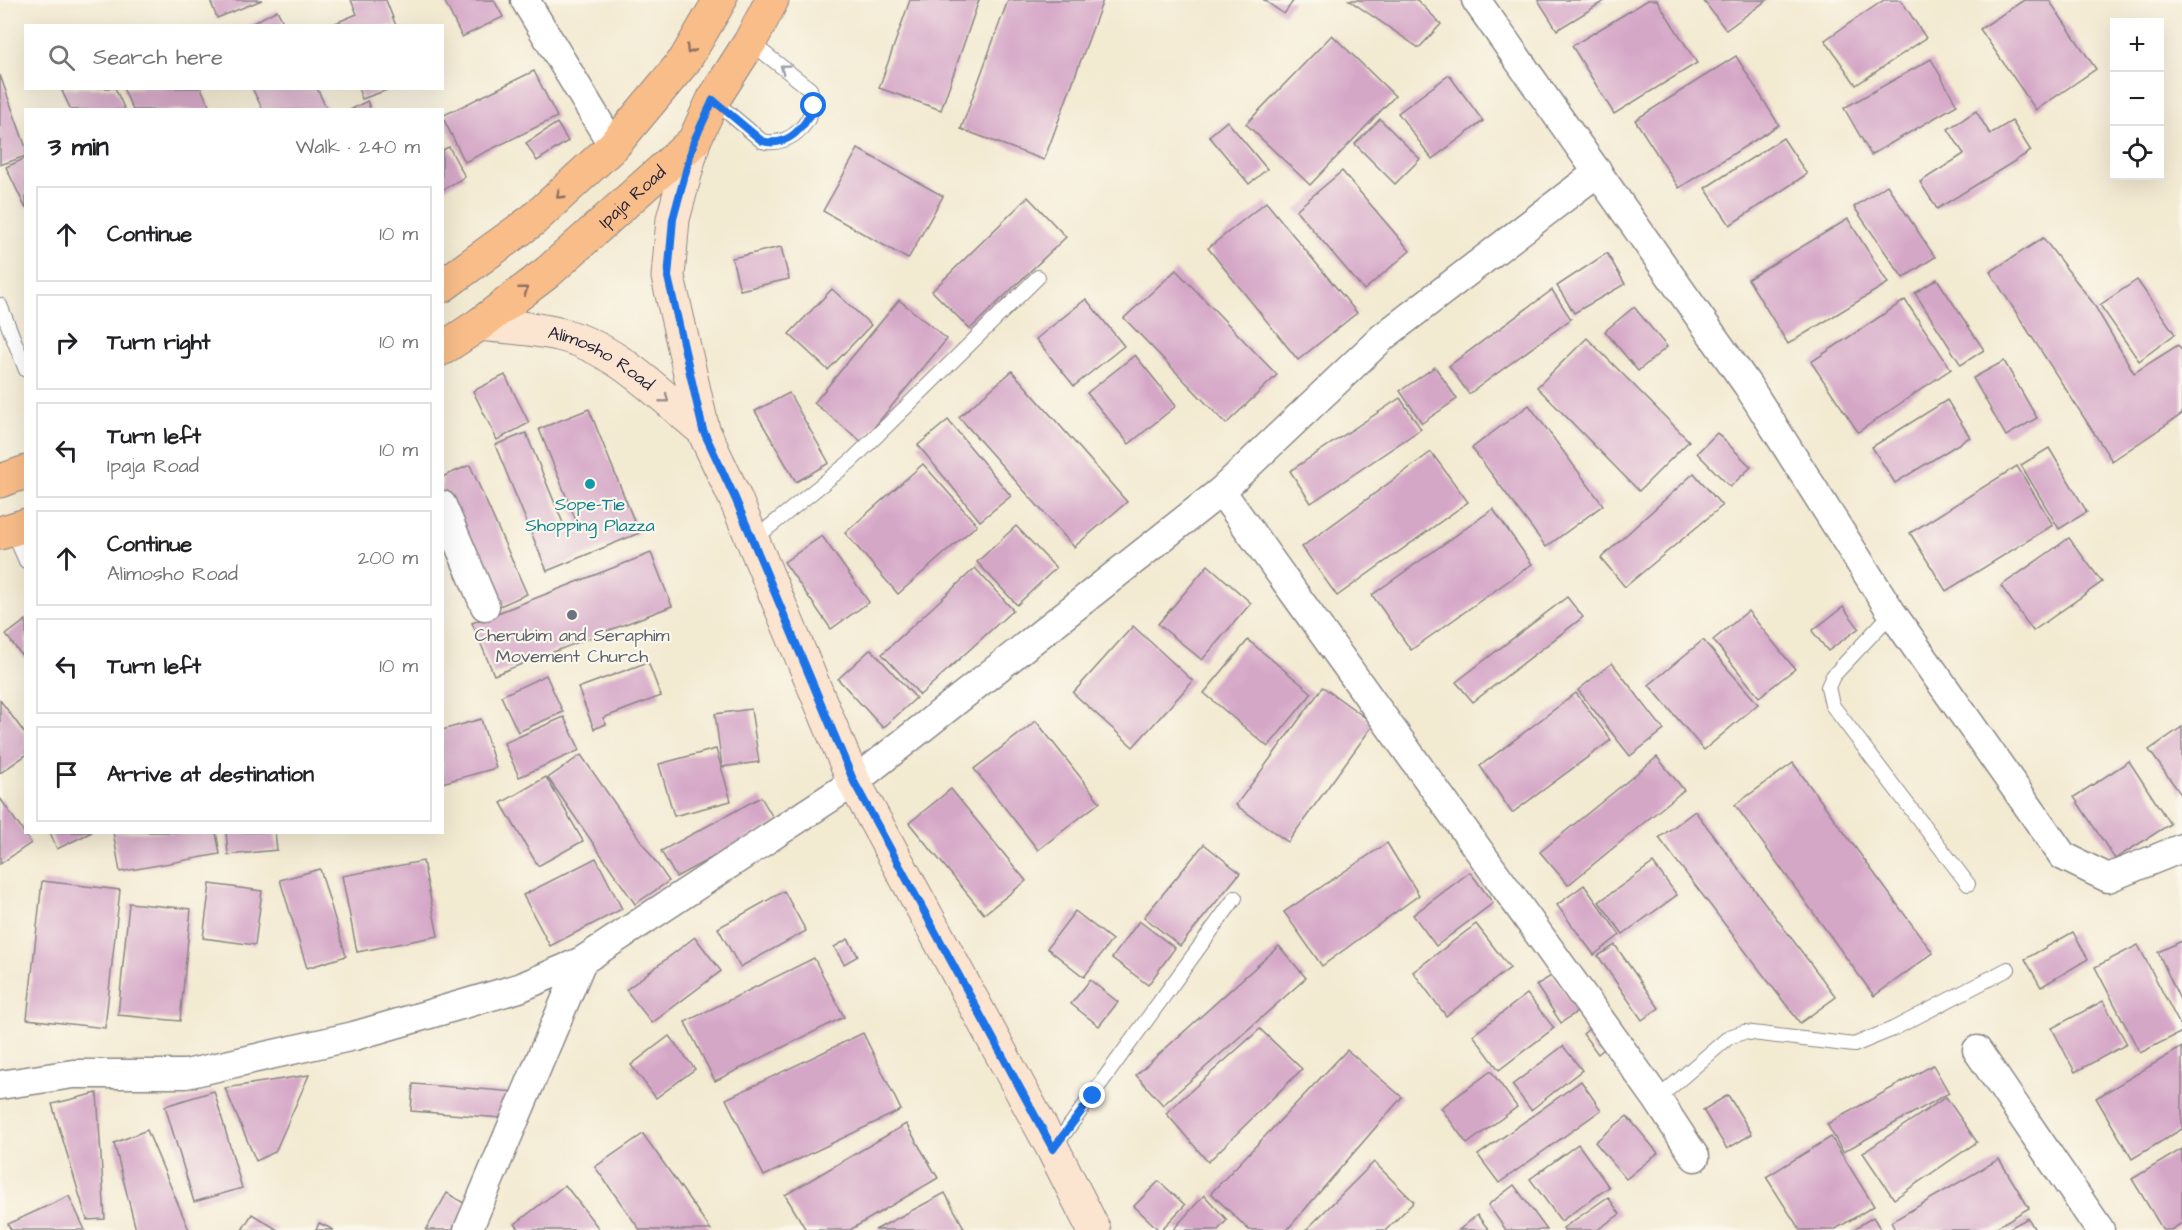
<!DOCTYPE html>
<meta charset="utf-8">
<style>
:root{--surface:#fff;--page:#f2f2f2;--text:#202124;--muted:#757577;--line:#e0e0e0}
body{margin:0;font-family:"Architects Daughter",sans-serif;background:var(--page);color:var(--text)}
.controls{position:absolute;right:18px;top:18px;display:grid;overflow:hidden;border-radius:0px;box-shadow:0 6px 24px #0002}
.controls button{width:54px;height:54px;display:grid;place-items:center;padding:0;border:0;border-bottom:2px solid var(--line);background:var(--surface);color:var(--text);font:30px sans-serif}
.stop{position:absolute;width:18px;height:18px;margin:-14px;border:4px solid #1a73e8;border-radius:50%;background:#fff}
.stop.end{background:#1a73e8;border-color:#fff;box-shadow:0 2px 6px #0008}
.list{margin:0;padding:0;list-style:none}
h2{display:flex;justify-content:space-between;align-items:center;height:78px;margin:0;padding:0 24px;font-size:26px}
h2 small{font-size:20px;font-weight:400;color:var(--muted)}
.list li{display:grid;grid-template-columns:39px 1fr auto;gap:18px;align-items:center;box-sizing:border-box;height:96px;margin:0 12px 12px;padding:0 12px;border:2px solid var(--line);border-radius:0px}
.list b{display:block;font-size:22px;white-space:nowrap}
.list p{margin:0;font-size:20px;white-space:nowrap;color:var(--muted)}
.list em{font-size:20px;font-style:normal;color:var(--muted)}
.icon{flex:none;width:33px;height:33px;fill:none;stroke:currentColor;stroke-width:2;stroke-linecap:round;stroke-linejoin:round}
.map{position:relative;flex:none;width:2182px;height:1230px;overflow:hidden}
.search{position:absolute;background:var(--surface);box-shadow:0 6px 24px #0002;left:24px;top:24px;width:420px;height:66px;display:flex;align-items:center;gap:15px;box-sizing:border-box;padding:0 21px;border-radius:0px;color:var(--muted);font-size:22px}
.panel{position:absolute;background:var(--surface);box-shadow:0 6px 24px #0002;left:24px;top:108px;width:420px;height:726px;border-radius:0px}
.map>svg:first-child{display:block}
.building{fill:#d5a7c7}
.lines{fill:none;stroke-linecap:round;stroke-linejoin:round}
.lane-casing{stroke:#8a8686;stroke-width:16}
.street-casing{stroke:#8a8686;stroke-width:31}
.secondary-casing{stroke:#8a8686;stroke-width:35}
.primary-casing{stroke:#8a8686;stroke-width:35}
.lane{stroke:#fff;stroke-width:14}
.street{stroke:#fff;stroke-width:28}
.secondary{stroke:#fce5d0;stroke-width:33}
.primary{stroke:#f8bd89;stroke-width:33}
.oneway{stroke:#8d7062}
.oneway2{stroke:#9c9ca7}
.oneway3{stroke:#9a8d8d}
.route{stroke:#1a73e8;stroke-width:8}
.culture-dot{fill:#0f9aa8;stroke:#fbf7ec;stroke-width:2}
.worship-dot{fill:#6b7280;stroke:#fbf7ec;stroke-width:2}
.labels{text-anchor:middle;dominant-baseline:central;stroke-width:4.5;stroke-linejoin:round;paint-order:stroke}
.street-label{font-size:18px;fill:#22223b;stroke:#fbf7ec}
.culture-label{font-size:18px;fill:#0d838f;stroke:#fbf7ec}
.worship-label{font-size:18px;fill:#5b616d;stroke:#fbf7ec}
</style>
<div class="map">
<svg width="2182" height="1230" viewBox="0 0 2182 1230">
<rect width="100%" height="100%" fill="#fbf7ec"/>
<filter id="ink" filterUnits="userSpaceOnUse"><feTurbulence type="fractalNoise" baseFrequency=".0167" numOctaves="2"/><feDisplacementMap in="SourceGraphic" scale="12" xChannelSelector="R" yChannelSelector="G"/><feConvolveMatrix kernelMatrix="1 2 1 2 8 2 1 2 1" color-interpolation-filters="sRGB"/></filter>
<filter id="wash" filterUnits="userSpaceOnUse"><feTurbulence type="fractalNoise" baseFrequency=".008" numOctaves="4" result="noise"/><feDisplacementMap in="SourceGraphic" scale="24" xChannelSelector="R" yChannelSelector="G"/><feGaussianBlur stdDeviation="1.35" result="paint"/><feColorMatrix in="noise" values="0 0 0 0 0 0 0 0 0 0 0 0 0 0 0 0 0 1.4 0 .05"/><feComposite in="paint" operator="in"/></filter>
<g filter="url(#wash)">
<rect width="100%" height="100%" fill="#f3ead2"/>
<g id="blocks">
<g class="building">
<polygon points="210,0 262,0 217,18"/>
<polygon points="351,0 386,0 396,26 333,26 333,24 357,14"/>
<polygon points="444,0 494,0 503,17 462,37"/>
<polygon points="910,0 979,0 941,110 879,88"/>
<polygon points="1008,0 1103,0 1044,160 961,129"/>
<polygon points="1264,0 1294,0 1284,14"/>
<polygon points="1349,0 1417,0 1441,24 1419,48"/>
<polygon points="1538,0 1606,0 1557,30"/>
<polygon points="1648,0 1657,0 1697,63 1614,114 1572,46"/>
<polygon points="1703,0 1767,0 1726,30"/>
<polygon points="1884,0 1901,0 1926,38 1856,85 1825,40"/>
<polygon points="2024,0 2049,0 2096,69 2036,110 1980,29"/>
<polygon points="277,10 285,26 247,26"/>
<polygon points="1332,35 1395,96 1310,185 1246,124"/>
<polygon points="1736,56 1779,125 1679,188 1635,120"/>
<polygon points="1931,59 1957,105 1871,155 1844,108"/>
<polygon points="534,71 557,117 465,162 442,116"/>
<polygon points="0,75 26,148 26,156 0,165"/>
<polygon points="1449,75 1483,121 1432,159 1398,113"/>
<polygon points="67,88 115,88 125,110 71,110 62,91"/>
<polygon points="123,88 201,88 211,110 133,110"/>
<polygon points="252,88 317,88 327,110 263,110"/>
<polygon points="358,88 390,88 390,89 362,99"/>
<polygon points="367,101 371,110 350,110"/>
<polygon points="1976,111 1990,134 2012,121 2031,151 1937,209 1920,182 1964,154 1948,129"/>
<polygon points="1380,119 1420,159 1395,184 1355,144"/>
<polygon points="1227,121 1267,169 1249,184 1209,136"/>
<polygon points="557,123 568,141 537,161 526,143"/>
<polygon points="1783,138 1807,174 1730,225 1705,188"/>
<polygon points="449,147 465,177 442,190 442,150"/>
<polygon points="858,149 943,196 908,259 823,211"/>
<polygon points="26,158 26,209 6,167"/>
<polygon points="1342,171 1410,251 1364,290 1296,210"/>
<polygon points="1887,185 1935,257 1903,278 1854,207"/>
<polygon points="1028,197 1066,237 970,329 932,291"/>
<polygon points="1266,202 1357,313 1298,360 1208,248"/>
<polygon points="1848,219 1888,283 1788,344 1748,279"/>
<polygon points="2043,238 2093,303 2134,373 2178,345 2182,351 2182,414 2112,461 1990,272"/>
<polygon points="781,247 789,279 740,290 732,258"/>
<polygon points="1607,253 1625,284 1574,313 1557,286"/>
<polygon points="1176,270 1277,375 1226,424 1124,318"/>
<polygon points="1937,279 1984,350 1961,365 1915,293"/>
<polygon points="2137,280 2175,334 2139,361 2100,305"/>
<polygon points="832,289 871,325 828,370 789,334"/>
<polygon points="1552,290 1571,319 1469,394 1449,366"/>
<polygon points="1086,299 1124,346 1074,386 1036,339"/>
<polygon points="899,300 947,339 862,442 814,403"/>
<polygon points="1905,300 1951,369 1858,432 1811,362"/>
<polygon points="1634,307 1667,347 1638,371 1605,331"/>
<polygon points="1587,338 1689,441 1639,491 1537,387"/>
<polygon points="1135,355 1176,406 1129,444 1087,393"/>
<polygon points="2004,361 2037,418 2006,436 1973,378"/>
<polygon points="1435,367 1457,399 1422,423 1400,391"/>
<polygon points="1012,371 1127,502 1074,547 959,417"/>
<polygon points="505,375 529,423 497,440 473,391"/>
<polygon points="789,393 829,463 796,482 755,411"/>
<polygon points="1400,398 1421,429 1311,503 1290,471"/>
<polygon points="1947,400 1970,437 1895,483 1872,447"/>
<polygon points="1529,405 1603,505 1546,547 1472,448"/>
<polygon points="589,409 639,533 547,571 495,445 526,433 565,528 577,523 539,429"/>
<polygon points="948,420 1011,496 980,521 918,445"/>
<polygon points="1717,433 1751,467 1730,487 1697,453"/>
<polygon points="2049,448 2087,512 2059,529 2021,465"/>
<polygon points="1431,452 1468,502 1337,596 1302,547"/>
<polygon points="923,464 977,525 898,594 845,533"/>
<polygon points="470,465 527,594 493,609 442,494 442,477"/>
<polygon points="2017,466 2053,525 1946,591 1910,533"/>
<polygon points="1694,473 1722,506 1625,587 1601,558"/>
<polygon points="1493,509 1532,564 1411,650 1372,595"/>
<polygon points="1016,526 1056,568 1017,605 977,562"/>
<polygon points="822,536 869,602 831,629 784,562"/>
<polygon points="2069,538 2102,582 2033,631 2001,586"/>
<polygon points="651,553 672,606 494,675 472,623"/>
<polygon points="1208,565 1251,603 1202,660 1158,624"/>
<polygon points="975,568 1013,610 920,695 882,654"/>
<polygon points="1567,597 1583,617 1473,702 1456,682"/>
<polygon points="1843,607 1859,628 1828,651 1812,631"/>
<polygon points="1748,611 1795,669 1759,697 1713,640"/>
<polygon points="26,620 26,661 6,635"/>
<polygon points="1133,626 1193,681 1133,747 1073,693"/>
<polygon points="1248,640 1312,693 1268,747 1204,693"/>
<polygon points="1703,640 1758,704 1704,750 1649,685"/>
<polygon points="871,649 916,698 883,728 838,679"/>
<polygon points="648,662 661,696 603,718 606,724 594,729 578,688"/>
<polygon points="1612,663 1664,730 1630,756 1578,690"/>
<polygon points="546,675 563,712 518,732 501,696"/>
<polygon points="1323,687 1374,724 1288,842 1236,805"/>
<polygon points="1576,693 1611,740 1512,813 1480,766"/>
<polygon points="0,700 26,735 26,755 0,773"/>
<polygon points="751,709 759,762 722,767 715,714"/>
<polygon points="564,717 580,750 519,777 504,743"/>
<polygon points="481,719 496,768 442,783 442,730"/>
<polygon points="1036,721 1100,802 1038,850 974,769"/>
<polygon points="2182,727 2182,796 2149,750"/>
<polygon points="716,749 731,801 674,816 659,764"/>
<polygon points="581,755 669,881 635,904 548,778"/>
<polygon points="1657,757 1684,790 1568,885 1540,852"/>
<polygon points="2129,761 2170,824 2115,859 2074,797"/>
<polygon points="1793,763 1933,953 1874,996 1735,805"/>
<polygon points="546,777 583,841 538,866 501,803"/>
<polygon points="951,789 1026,881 984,914 909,823"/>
<polygon points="761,797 776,823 676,877 661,851"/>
<polygon points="0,798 31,843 0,864"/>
<polygon points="1695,811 1836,997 1800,1023 1659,838"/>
<polygon points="50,832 92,832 57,849"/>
<polygon points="113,832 216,832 220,854 120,872"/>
<polygon points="226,832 275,832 277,850 228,855"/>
<polygon points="1387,843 1419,895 1322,966 1284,912"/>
<polygon points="1204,844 1240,873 1180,946 1144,917"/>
<polygon points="596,858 622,909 550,946 523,895"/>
<polygon points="423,861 438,936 357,952 342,876"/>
<polygon points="1653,863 1677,895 1623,934 1599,902"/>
<polygon points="320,869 346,956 307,968 280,880"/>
<polygon points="1470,872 1493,903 1436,946 1413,915"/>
<polygon points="42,881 120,890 105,1028 27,1019"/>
<polygon points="210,884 262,891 255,945 203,938"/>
<polygon points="1584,885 1620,935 1594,955 1557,905"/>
<polygon points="784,891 806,931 740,967 718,928"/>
<polygon points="129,903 191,909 180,1021 118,1015"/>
<polygon points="1075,911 1112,940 1084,977 1047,948"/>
<polygon points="1139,921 1175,948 1148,985 1112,958"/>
<polygon points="1476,924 1510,968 1446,1016 1413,972"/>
<polygon points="2073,932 2088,959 2041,987 2025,959"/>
<polygon points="695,937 721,971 652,1023 626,990"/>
<polygon points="848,939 858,956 844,964 834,947"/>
<polygon points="2182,941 2182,1004 2158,952"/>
<polygon points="1615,945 1659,1008 1642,1020 1598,956"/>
<polygon points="2138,945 2182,1029 2182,1032 2140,1053 2095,967"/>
<polygon points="1279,946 1306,978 1163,1105 1136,1075"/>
<polygon points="814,958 844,1017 715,1081 685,1022"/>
<polygon points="1553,975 1578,1011 1561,1023 1536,985"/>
<polygon points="1090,980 1118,1002 1099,1026 1071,1004"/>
<polygon points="1527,994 1554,1028 1499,1070 1473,1035"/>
<polygon points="2103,1001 2127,1044 2075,1072 2052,1028"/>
<polygon points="1594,1025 1610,1044 1598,1054 1583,1034"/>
<polygon points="1260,1029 1302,1069 1208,1162 1166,1113"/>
<polygon points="863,1033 901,1110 764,1176 726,1099"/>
<polygon points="669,1036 695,1069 656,1098 631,1065"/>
<polygon points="1563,1046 1582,1070 1531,1110 1512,1085"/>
<polygon points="2182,1047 2182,1129 2132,1159 2096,1098"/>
<polygon points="1347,1050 1402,1097 1287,1230 1249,1230 1211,1193"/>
<polygon points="1933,1065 1949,1093 1843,1152 1827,1124"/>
<polygon points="1491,1071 1517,1107 1467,1144 1441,1108"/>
<polygon points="309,1075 275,1152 256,1161 225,1088"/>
<polygon points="1581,1081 1601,1110 1499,1183 1478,1155"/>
<polygon points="413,1084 517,1092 515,1119 411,1111"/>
<polygon points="214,1091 242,1188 194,1202 165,1106"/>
<polygon points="97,1093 105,1219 87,1220 52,1104"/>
<polygon points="1728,1095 1752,1134 1727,1149 1703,1110"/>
<polygon points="1946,1097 1977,1142 1894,1199 1863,1153"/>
<polygon points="1627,1116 1658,1153 1626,1179 1595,1142"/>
<polygon points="906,1124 938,1178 850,1230 806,1230 785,1195"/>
<polygon points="147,1130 189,1230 136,1230 114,1143"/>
<polygon points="643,1134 711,1230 640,1230 595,1167"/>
<polygon points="1831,1137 1874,1206 1834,1230 1800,1230 1766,1177"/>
<polygon points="1578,1144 1609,1187 1561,1221 1530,1179"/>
<polygon points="2182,1149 2182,1223 2171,1230 2163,1230 2132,1179"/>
<polygon points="1999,1159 2029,1208 1992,1230 1895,1230 1891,1222"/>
<polygon points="1374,1162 1414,1202 1386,1230 1306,1230"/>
<polygon points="1159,1181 1185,1205 1161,1230 1159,1230 1134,1206"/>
<polygon points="565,1185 600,1230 520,1230 515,1224"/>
<polygon points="1514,1185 1547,1230 1506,1230 1488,1205"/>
<polygon points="447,1193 472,1208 460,1230 426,1230"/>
<polygon points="945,1193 964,1228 960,1230 875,1230"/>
<polygon points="1204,1195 1227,1220 1218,1230 1173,1230"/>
<polygon points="69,1196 85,1230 11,1230 8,1224"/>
<polygon points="1608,1197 1620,1214 1597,1230 1564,1230 1563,1228"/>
<polygon points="252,1214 278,1230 242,1230"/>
<polygon points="1477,1215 1489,1230 1459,1230"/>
<polygon points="1873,1217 1881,1230 1852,1230"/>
<polygon points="2028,1218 2035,1230 2006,1230"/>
<polygon points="319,1223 334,1230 316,1230"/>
</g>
</g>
</g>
<g filter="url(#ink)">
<use href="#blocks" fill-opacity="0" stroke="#8a8686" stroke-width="1.5"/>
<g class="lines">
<defs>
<g id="lane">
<path d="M713,100L762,141C791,149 822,116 810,89L750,42"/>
<polyline points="0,305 26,370"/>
<polyline points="12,529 26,561"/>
<polyline points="753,540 851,461 1038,277"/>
<polyline points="1892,613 1833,676 1828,687 1832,705 1968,884"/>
<polyline points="1657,1099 1729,1037 1744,1032 1854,1045 1893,1029 2008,969"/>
<polyline points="1053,1149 1235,898"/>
</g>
<g id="street">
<polyline points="525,0 613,146"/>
<polyline points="1476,0 1748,386 1892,613 2063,856 2108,878 2182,848"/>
<polyline points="1221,491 1657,1099 1695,1157"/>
<polyline points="442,505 485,606"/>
<polyline points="1977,1050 2100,1230"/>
<polyline points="0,1085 73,1074 186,1074 354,1036 519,988 582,961 854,782 1221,491 1384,336 1598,172"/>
<polyline points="468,1230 582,961"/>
</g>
<g id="secondary">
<polyline points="694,141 673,219 668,277 703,430 735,498 854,782 1053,1149 1094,1230"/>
<path id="s1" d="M480,324C506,327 533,328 558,334C614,346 660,395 703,430"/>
</g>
<g id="primary">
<polyline points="442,286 533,220 613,146 685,60 720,0"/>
<path id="s2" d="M442,349L480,324L548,272L694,141L713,100L750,42L772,0"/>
<polyline points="0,481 26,472"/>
<polyline points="0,533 26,525"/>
</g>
</defs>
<use href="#lane" class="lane-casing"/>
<use href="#street" class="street-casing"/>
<use href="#secondary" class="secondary-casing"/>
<use href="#primary" class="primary-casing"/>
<use href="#lane" class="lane"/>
<use href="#street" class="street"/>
<use href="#secondary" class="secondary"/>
<use href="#primary" class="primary"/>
</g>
<defs><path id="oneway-chevron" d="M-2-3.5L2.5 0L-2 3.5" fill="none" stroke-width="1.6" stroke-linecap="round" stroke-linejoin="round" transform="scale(1.5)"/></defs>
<g class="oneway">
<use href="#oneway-chevron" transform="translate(690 50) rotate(121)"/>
<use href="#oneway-chevron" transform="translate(560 195) rotate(137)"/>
<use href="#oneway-chevron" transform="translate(524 290) rotate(-38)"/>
</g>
<use class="oneway2" href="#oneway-chevron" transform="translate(784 68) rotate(-143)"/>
<use class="oneway3" href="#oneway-chevron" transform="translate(665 399) rotate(39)"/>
</g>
<g class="lines" filter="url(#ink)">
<path class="route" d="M814,106C805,127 788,148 762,141L713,100L694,141L673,219L668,277L703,430L735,498L854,782L1053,1149L1093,1096"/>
</g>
<circle class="culture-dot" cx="590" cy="484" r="6"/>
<circle class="worship-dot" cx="572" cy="615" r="6"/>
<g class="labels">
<g class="street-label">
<text stroke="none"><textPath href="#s2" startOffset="244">Ipaja Road</textPath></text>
<text stroke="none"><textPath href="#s1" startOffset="128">Alimosho Road</textPath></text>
</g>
<g class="culture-label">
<text x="590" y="504">Sope-Tie<tspan x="590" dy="21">Shopping Plazza</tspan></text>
</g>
<g class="worship-label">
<text x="572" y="635">Cherubim and Seraphim<tspan x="572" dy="21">Movement Church</tspan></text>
</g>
</g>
</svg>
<div class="controls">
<button>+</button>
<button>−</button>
<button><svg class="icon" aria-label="locate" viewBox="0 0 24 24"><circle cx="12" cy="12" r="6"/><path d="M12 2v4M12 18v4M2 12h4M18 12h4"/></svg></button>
</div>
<div class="stop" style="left:814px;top:106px"></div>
<div class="stop end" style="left:1093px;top:1096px"></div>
<div class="search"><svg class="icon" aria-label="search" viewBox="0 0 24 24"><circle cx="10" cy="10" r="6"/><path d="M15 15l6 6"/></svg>Search here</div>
<section class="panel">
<h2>3 min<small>Walk · 240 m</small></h2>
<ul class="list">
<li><svg class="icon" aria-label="ahead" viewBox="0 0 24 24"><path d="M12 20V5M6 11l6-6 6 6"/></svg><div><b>Continue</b></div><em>10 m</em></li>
<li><svg class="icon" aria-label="right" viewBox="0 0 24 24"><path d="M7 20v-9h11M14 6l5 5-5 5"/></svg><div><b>Turn right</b></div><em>10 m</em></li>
<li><svg class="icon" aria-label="left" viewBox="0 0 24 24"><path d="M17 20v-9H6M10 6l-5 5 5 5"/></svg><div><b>Turn left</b><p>Ipaja Road</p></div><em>10 m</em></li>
<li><svg class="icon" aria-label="ahead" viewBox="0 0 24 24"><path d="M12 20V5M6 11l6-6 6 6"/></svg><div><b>Continue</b><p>Alimosho Road</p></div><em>200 m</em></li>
<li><svg class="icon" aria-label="left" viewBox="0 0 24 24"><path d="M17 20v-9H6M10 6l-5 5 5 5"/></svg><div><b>Turn left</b></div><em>10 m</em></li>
<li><svg class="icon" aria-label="arrive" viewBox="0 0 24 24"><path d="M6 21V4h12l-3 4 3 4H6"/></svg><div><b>Arrive at destination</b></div></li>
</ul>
</section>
</div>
